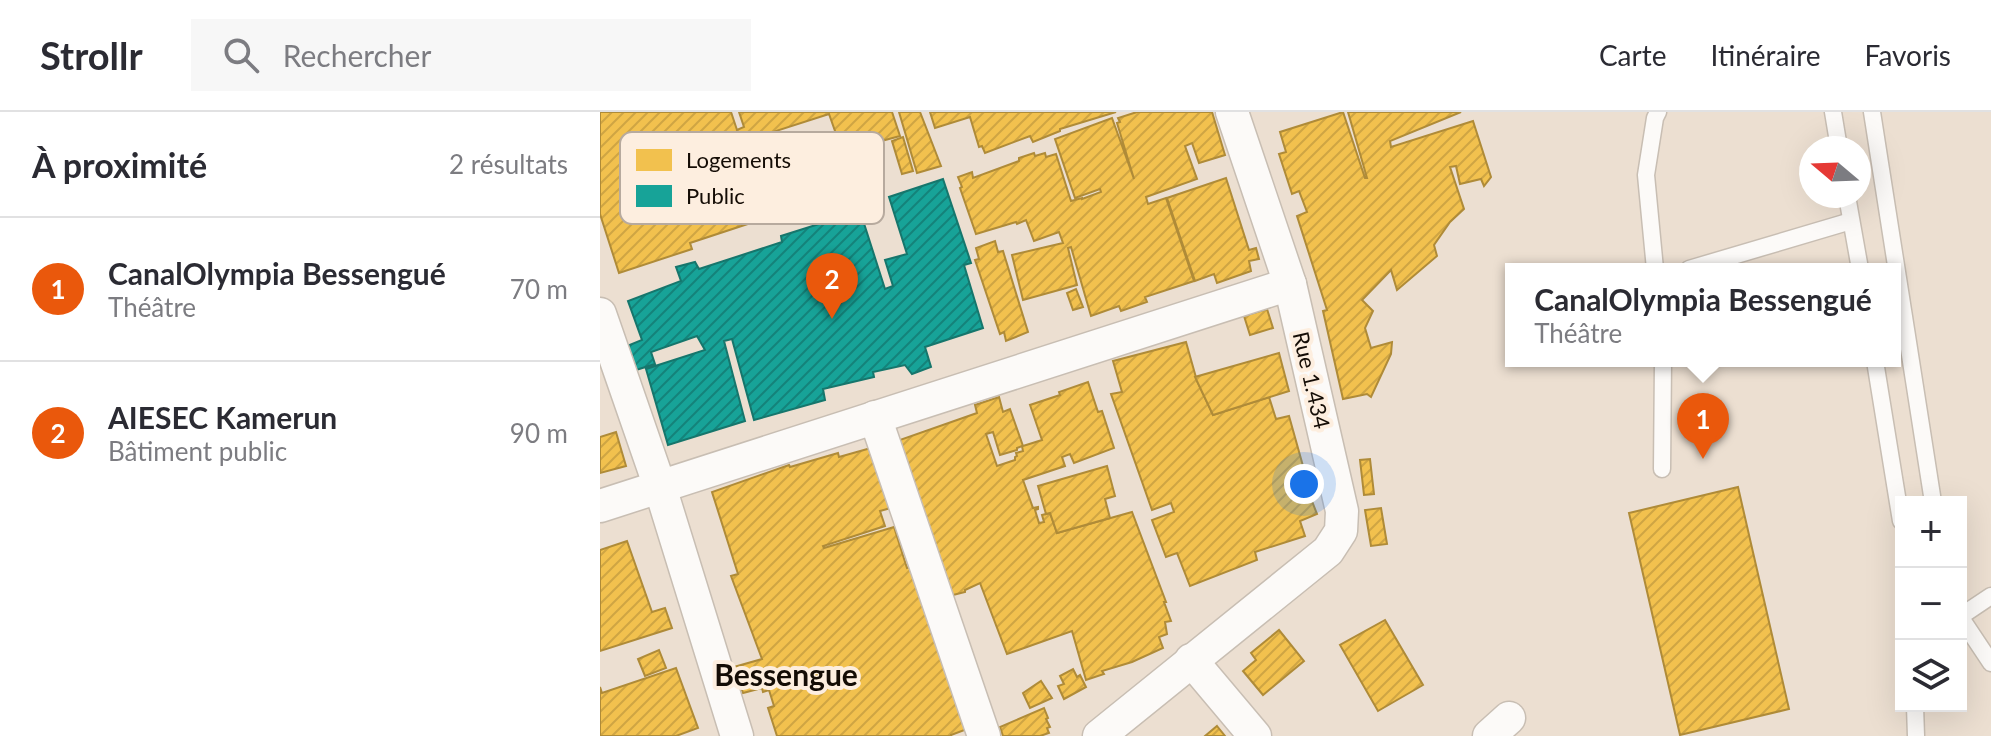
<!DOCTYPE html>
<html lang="fr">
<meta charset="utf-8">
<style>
:root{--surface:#fff;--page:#f7f7f7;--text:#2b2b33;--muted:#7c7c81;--line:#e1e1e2;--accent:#ea580c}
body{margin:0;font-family:Lato,sans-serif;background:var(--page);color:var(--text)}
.controls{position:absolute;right:24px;bottom:24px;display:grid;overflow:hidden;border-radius:0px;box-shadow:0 8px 32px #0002}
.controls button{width:72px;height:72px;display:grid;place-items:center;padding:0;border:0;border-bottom:2px solid var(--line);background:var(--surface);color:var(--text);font:40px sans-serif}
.compass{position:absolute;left:1199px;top:24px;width:72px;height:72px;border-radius:50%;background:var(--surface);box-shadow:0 8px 32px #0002;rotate:289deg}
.you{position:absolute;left:704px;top:372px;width:28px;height:28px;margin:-20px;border:6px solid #fff;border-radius:50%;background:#1a73e8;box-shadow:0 0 0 12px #1a73e833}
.badge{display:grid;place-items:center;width:52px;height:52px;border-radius:50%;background:var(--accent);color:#fff;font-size:26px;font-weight:700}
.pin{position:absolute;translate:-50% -66px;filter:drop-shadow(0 2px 4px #0008)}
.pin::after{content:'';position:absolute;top:42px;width:28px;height:24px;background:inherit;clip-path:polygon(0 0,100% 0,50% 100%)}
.popup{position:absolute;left:905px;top:151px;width:396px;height:104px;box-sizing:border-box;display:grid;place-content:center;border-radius:0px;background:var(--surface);filter:drop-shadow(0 2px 6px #0005);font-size:26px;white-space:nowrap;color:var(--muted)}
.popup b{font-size:30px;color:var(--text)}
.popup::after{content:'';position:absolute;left:50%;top:100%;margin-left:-16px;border:16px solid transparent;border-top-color:var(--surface)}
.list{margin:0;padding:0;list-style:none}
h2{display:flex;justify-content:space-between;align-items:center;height:104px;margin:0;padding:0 32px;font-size:34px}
h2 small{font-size:26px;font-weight:400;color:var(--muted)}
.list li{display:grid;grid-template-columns:52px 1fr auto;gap:24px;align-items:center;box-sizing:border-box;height:144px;padding:0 32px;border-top:2px solid var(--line)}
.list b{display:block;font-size:30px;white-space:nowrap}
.list p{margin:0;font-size:26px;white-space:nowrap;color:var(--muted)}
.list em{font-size:26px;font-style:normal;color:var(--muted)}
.icon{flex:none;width:44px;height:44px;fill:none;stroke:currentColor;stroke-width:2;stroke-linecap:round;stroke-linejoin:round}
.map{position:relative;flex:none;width:1391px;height:624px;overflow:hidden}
header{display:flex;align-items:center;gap:48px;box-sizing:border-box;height:112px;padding:0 40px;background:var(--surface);border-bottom:2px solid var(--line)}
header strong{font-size:38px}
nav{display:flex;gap:44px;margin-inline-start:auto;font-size:28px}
.search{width:560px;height:72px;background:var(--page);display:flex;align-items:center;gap:20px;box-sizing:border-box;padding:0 28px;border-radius:0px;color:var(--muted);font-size:30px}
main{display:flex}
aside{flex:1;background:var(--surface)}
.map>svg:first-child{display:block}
.homes{fill:url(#homes-hatch);stroke:#af8b38;stroke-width:2;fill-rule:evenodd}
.public{fill:url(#public-hatch);stroke:#16766c;stroke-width:2}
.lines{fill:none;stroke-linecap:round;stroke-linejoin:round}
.lane-casing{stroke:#c8beb3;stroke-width:19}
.street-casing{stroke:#c8beb3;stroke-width:35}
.lane{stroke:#fcfaf8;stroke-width:16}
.street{stroke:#fcfaf8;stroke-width:32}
.labels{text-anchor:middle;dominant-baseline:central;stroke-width:8;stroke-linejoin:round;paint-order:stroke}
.street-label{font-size:22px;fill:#140c05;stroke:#fdeedf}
.district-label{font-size:30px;font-weight:bold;fill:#140c05;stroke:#fdeedf}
.key{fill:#fdeedf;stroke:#b7aa9e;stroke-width:2}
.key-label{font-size:22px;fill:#140c05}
</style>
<header>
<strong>Strollr</strong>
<div class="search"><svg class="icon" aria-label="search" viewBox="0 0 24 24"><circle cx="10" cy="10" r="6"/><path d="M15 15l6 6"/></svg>Rechercher</div>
<nav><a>Carte</a><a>Itinéraire</a><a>Favoris</a></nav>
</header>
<main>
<aside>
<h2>À proximité<small>2 résultats</small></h2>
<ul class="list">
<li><span class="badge">1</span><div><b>CanalOlympia Bessengué</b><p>Théâtre</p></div><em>70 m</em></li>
<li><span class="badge">2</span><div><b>AIESEC Kamerun</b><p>Bâtiment public</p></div><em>90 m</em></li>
</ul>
</aside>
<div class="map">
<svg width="1391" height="624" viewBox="0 0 1391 624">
<defs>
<pattern id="homes-hatch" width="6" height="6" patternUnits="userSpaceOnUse" patternTransform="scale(2)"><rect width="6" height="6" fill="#f2c14e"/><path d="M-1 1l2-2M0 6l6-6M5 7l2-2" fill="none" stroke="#cfa543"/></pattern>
<pattern id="public-hatch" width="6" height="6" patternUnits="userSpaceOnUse" patternTransform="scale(2)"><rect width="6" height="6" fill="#17a398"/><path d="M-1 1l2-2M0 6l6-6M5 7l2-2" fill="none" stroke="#14837a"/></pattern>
</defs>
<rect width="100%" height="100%" fill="#ecdfd1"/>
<g class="homes">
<polygon points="0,0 131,0 137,18 144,15 139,0 292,0 300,24 274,31 283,62 253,70 229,2 148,28 153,39 150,40 172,104 90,131 92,137 19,161 0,102"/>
<polygon points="299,0 320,0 341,54 317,61"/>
<polygon points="330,0 516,0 460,17 460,19 433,30 430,24 385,41 382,34 379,35 370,5 335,16"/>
<polygon points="537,0 612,0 625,43 599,51 592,31 585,34 597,67 546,85 548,92 566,86 594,169 545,185 547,190 521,199 519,194 491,204 471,135 468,136 477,173 423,188 412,143 463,131 459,120 434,129 426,108 417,112 416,110 376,122 360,76 362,75 358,65 372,60 373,66 419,49 419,46 434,41 435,44 445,41 446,45 456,42 471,89 482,86 482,87 501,80 500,77 475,86 455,27 512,6 534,67 517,11 520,10 518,6"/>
<polygon points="743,0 765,66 767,66 748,0 861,0 790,29 791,35 873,9 891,65 884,74 881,67 860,72 856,54 850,55 864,97 850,110 834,133 837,144 797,178 791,158 762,188 773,199 765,216 771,236 792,230 791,242 771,285 767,282 743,287 723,199 727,198 697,104 707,100 699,79 692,82 679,42 686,40 680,20"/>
<polygon points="303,25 313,59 302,62 292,29"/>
<polygon points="626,66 649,138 656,136 659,147 649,149 651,159 617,171 614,162 595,169 567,86"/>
<polygon points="395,129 398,140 403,139 428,220 406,229 404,220 400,222 375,148 379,147 376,136"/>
<polygon points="476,177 483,195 473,198 467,181"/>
<polygon points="667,197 673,216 650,223 644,204"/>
<polygon points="586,230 597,269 613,303 669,285 676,307 689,304 703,354 699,356 717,402 700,409 705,424 655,440 657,448 590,474 577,441 566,445 552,408 574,400 571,391 552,398 511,282 522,280 513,249"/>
<polygon points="679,241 689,279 613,303 595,265"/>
<path d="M488,270L498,300L502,299L514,336L474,351L470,342L462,345L465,354L423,368L433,396L438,395V397L435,398L439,411L444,410L442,403L450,401L457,421L532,400L566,490H564L571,509L565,510L567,522L559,525L563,536L532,550L502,559L504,562L486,568L472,519L407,542L380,471L365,478V480L345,485L294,330L377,301L375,293L399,285L403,300L410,297L423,334L442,328L430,293L460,283L459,280ZM393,320L400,343L417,338V336L422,334L423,339L416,341L417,344L415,345V348L397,354L386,322Z"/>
<polygon points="16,320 26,354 0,361 0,325"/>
<polygon points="278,334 298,394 280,399 285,414 223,434 224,436 294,415 307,456 318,453 370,616 351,623 351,624 177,624 168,596 174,594 169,578 163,580 162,576 143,581 134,555 162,547 131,464 138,462 112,380 189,353 190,355 238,341 239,345"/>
<polygon points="770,347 774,382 764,383 760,348"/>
<polygon points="507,354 515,384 505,387 510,406 457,421 450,401 446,402 438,374"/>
<polygon points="1138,375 1189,597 1080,623 1029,401"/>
<polygon points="781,396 787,432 771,434 765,398"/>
<polygon points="27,429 52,500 65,496 72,516 0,539 0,438"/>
<polygon points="785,508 823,573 778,599 740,533"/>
<polygon points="679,518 704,549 663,583 643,559 656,548 651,541"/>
<polygon points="59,538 66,556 45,564 38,547"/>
<polygon points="76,556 98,616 76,624 0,624 0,575 2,581"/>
<polygon points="473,557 477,565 480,563 486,575 464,587 458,574 464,572 460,564"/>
<polygon points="441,569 452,586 430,596 423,581"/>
<polygon points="444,596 448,606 446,607 450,615 447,616 449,621 440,624 403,624 400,615"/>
<polygon points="617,614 625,624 605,624"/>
</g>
<polygon class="public" points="343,67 371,151 364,153 383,216 325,235 331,255 312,262 305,253 273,260 274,265 223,277 225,288 154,308 132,227 124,229 145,309 68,333 46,257 105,238 97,224 51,240 55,252 36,258 27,234 42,228 28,189 81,169 76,155 95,150 99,157 182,130 181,124 260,99 285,177 293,174 285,148 307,142 289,85"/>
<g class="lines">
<defs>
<g id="lane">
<polyline points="1233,0 1239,36"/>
<polyline points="1272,0 1333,390"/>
<polyline points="1247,84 1260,157"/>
<polyline points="1055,157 1046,63 1055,6 1058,0"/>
<polyline points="1089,157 1251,109"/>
<polyline points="1275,249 1301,409"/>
<polyline points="1062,357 1063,249"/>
<polyline points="1361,504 1391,484"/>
<polyline points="1361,506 1391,551"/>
<polyline points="1315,594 1316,624"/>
</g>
<g id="street">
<polyline points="0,202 60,375 137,624"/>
<polyline points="275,305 384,624"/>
<polyline points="0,394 690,172"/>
<polyline points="591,548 655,624"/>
<polyline points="499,624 728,439 741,419 742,399 690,172 632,0"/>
<polyline points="889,624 909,606"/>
</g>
</defs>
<use href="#lane" class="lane-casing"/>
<use href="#street" class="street-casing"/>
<use href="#lane" class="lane"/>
<use href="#street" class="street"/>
</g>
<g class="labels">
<g class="street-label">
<text transform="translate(712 268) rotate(77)">Rue 1.434</text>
</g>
<g class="district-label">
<text x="186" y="562">Bessengue</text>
</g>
</g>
<rect x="20" y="20" width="264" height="92" rx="12" class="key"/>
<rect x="36" y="37" width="36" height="22" fill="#f2c14e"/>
<rect x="36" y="73" width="36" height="22" fill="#17a398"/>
<g class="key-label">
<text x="86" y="56">Logements</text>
<text x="86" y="92">Public</text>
</g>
</svg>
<div class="controls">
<button>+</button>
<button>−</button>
<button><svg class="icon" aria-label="layers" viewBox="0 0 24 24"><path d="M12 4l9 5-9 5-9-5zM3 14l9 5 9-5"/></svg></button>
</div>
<svg class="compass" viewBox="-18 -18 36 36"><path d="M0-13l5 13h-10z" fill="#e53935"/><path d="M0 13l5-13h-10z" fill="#7c7c81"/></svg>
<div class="you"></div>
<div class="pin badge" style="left:1103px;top:347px">1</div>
<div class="popup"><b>CanalOlympia Bessengué</b>Théâtre</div>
<div class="pin badge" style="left:232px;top:207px">2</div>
</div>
</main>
